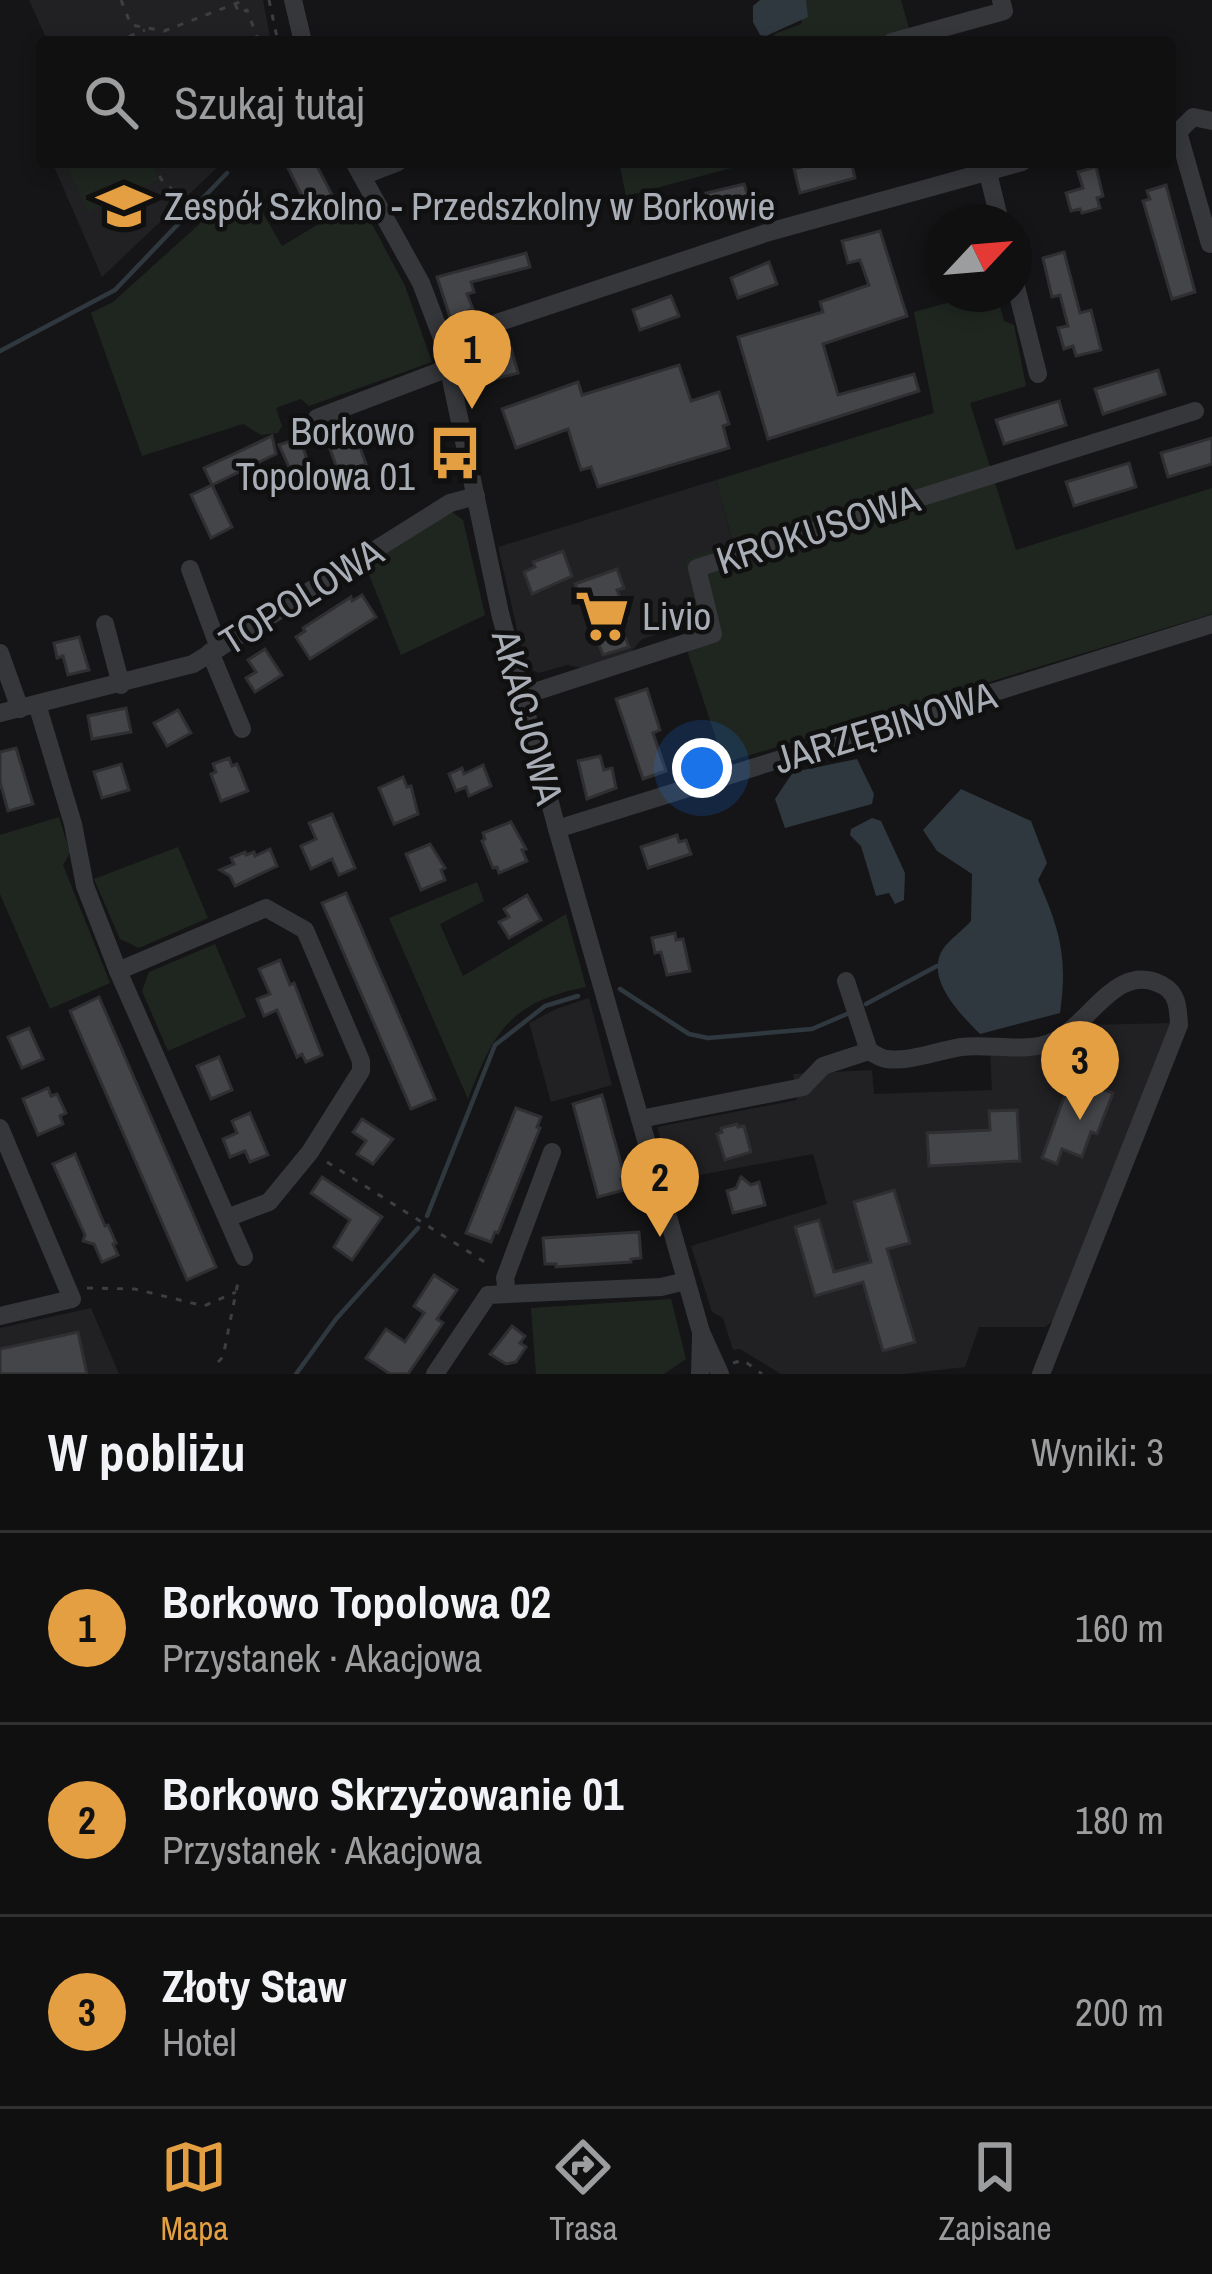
<!DOCTYPE html>
<html lang="pl">
<meta charset="utf-8">
<style>
:root{--surface:#101011;--page:#19191a;--text:#f1f3f6;--muted:#9c9d9f;--line:#303031;--accent:#e39f41}
body{margin:0;font-family:"Archivo Narrow",sans-serif;background:var(--page);color:var(--text)}
.compass{position:absolute;left:924px;top:204px;width:108px;height:108px;border-radius:50%;background:var(--surface);box-shadow:0 6px 18px #0003;rotate:64deg}
.you{position:absolute;left:702px;top:768px;width:42px;height:42px;margin:-30px;border:9px solid #fff;border-radius:50%;background:#1a73e8;box-shadow:0 0 0 18px #1a73e833}
.badge{display:grid;place-items:center;width:78px;height:78px;border-radius:50%;background:var(--accent);color:#111;font-size:39px;font-weight:700}
.pin{position:absolute;translate:-50% -99px;filter:drop-shadow(0 3px 6px #0008)}
.pin::after{content:'';position:absolute;top:63px;width:42px;height:36px;background:inherit;clip-path:polygon(0 0,100% 0,50% 100%)}
.list{margin:0;padding:0;list-style:none}
h2{display:flex;justify-content:space-between;align-items:center;height:156px;margin:0;padding:0 48px;font-size:51px}
h2 small{font-size:39px;font-weight:400;color:var(--muted)}
.list li{display:grid;grid-template-columns:78px 1fr auto;gap:36px;align-items:center;box-sizing:border-box;height:192px;padding:0 48px;border-top:3px solid var(--line)}
.list b{display:block;font-size:45px;white-space:nowrap}
.list p{margin:0;font-size:39px;white-space:nowrap;color:var(--muted)}
.list em{font-size:39px;font-style:normal;color:var(--muted)}
.icon{flex:none;width:66px;height:66px;fill:none;stroke:currentColor;stroke-width:2;stroke-linecap:round;stroke-linejoin:round}
.map{position:relative;flex:none;width:1212px;height:1374px;overflow:hidden}
.search{position:absolute;background:var(--surface);box-shadow:0 6px 18px #0003;left:36px;right:36px;top:36px;height:132px;display:flex;align-items:center;gap:30px;box-sizing:border-box;padding:0 42px;border-radius:12px;color:var(--muted);font-size:45px}
.sheet{height:732px;background:var(--surface)}
nav{display:flex;justify-content:space-around;align-items:center;box-sizing:border-box;height:168px;border-top:3px solid var(--line);background:var(--surface);font-size:33px;color:var(--muted)}
nav a{display:grid;justify-items:center;gap:6px}
nav .on{color:var(--accent)}
.map>svg:first-child{display:block}
.built{fill:#212123}
.green{fill:#1f2620}
.water{fill:#2f383e}
.lines{fill:none;stroke-linecap:round;stroke-linejoin:round}
.stream{stroke:#2f383e;stroke-width:4.5}
.building{fill:#444549;stroke:#2f2f32;stroke-width:3}
.path{stroke:#3c3e42;stroke-width:3;stroke-dasharray:6 9;stroke-linecap:butt}
.minor{stroke:#36373b;stroke-width:18}
.labels{text-anchor:middle;dominant-baseline:central;stroke-width:9;stroke-linejoin:round;paint-order:stroke}
.poi-label{font-size:39px;fill:#a8adb6;stroke:#101011;text-anchor:start}
.street-label{font-size:39px;fill:#a8adb6;stroke:#101011}
</style>
<div class="map">
<svg width="1212" height="1374" viewBox="0 0 1212 1374">
<rect width="100%" height="100%" fill="#151517"/>
<g class="built">
<polygon points="29,0 263,0 271,42 48,42"/>
<polygon points="52,162 223,162 102,277"/>
<polygon points="716,480 733,544 684,559 699,622 642,639 630,653 582,668 567,665 539,673 526,668 498,547"/>
<polygon points="589,998 612,1085 551,1102 529,1023 556,1009"/>
<polygon points="1173,1023 1058,1317 1045,1327 979,1327 965,1367 903,1374 781,1374 740,1349 733,1350 723,1318 712,1312 691,1246 827,1204 813,1154 673,1180 657,1127 797,1100 793,1074 872,1070 874,1094 992,1090 990,1052 1075,1050 1084,1025"/>
<polygon points="91,1308 119,1374 0,1374 0,1328"/>
</g>
<g class="green">
<polygon points="806,0 901,0 910,32 871,42 777,42 774,34 801,24"/>
<polygon points="65,162 151,162 159,180 88,212"/>
<polygon points="619,162 754,162 626,196"/>
<polygon points="249,189 282,246 359,200 405,286 432,362 309,406 301,399 276,408 282,426 278,433 261,435 243,424 142,456 91,313 113,302 205,219"/>
<polygon points="980,294 997,294 1004,321 1014,325 1026,386 970,403 1016,550 1212,488 1212,614 724,763 688,653 699,622 684,559 733,543 716,480 934,413 914,312"/>
<polygon points="452,512 463,520 485,615 401,655 366,567"/>
<polygon points="59,817 70,853 63,865 110,983 50,1009 0,894 0,835"/>
<polygon points="178,847 208,918 139,948 120,939 94,879"/>
<path d="M477,882L484,901L440,924L463,976L566,914L586,987C510,1002 494,1031 468,1099L389,918Z"/>
<polygon points="215,944 246,1017 168,1051 142,991 149,972"/>
<polygon points="671,1299 686,1359 664,1374 536,1374 531,1308"/>
</g>
<g class="water">
<polygon points="760,0 806,0 808,17 766,36 760,35 753,22 753,6"/>
<polygon points="857,759 874,794 872,804 785,828 775,799 793,772"/>
<path d="M961,789L1031,821L1047,863L1038,880C1060,930 1068,958 1060,1013L980,1034C961,1015 924,978 943,949C950,939 963,930 971,921L972,874L937,851L923,830Z"/>
<polygon points="872,818 881,821 905,873 904,900 895,904 889,893 876,896 861,846 850,835 851,829"/>
</g>
<g class="lines">
<g class="stream">
<polyline points="0,351 115,290 227,173"/>
<polyline points="620,989 689,1034 708,1038 812,1029 847,1014"/>
<polyline points="866,1004 937,966"/>
<polyline points="427,1216 495,1045 545,1006 578,996"/>
<polyline points="296,1374 336,1319 418,1228"/>
</g>
</g>
<g class="building">
<polygon points="285,162 315,162 334,199 310,212"/>
<polygon points="820,162 851,162 855,178 800,193 794,169"/>
<polygon points="1096,167 1103,196 1097,198 1100,208 1082,213 1080,209 1071,211 1066,193 1083,188 1078,172"/>
<polygon points="744,184 750,202 735,207 736,211 710,219 701,209 708,199 706,193"/>
<polygon points="1166,185 1195,292 1172,299 1143,201 1150,199 1147,191"/>
<polygon points="880,231 907,316 823,344 838,395 914,374 919,391 768,439 738,337 823,312 820,302 869,285 860,260 848,263 842,241"/>
<polygon points="1064,252 1080,313 1091,310 1101,350 1076,356 1073,346 1064,349 1058,328 1068,326 1060,295 1052,297 1043,258"/>
<polygon points="526,253 530,267 471,282 474,292 467,294 473,309 450,317 437,277"/>
<polygon points="769,262 777,284 738,298 731,278"/>
<polygon points="671,296 679,316 640,330 633,310"/>
<polygon points="511,348 518,373 487,381 480,356"/>
<polygon points="679,365 691,401 719,392 729,424 723,426 729,448 598,487 591,467 581,470 568,429 516,448 502,409 578,382 582,395"/>
<polygon points="1158,370 1165,394 1103,414 1095,389"/>
<polygon points="1059,401 1066,425 1004,444 996,420"/>
<polygon points="272,436 276,454 212,485 204,468"/>
<polygon points="300,438 312,475 295,480 279,445"/>
<polygon points="1212,438 1212,464 1168,477 1161,453"/>
<polygon points="357,439 366,464 339,474 330,449"/>
<polygon points="1129,463 1136,487 1074,506 1066,482"/>
<polygon points="212,485 232,527 211,538 191,495"/>
<polygon points="563,551 572,576 532,594 524,572 535,567 533,562"/>
<polygon points="617,569 624,588 617,590 628,618 619,622 629,647 603,655 575,584"/>
<polygon points="362,595 376,617 310,659 296,637 305,631 303,628 351,597 352,601"/>
<polygon points="79,637 89,670 68,675 63,656 57,658 54,643"/>
<polygon points="265,649 282,675 255,692 246,678 256,672 248,660"/>
<polygon points="647,689 660,730 653,733 666,771 643,779 616,699"/>
<polygon points="126,708 131,732 92,739 88,716"/>
<polygon points="178,710 191,733 167,746 154,723"/>
<polygon points="16,748 33,804 8,811 0,782 0,752"/>
<polygon points="600,756 604,770 612,768 616,788 587,799 578,761"/>
<polygon points="229,758 232,766 237,764 248,791 221,801 211,774 216,772 213,764"/>
<polygon points="121,764 129,790 102,798 94,772"/>
<polygon points="483,765 491,786 469,796 466,787 456,791 449,774 462,768 464,774"/>
<polygon points="403,777 407,787 411,786 418,814 394,824 379,788"/>
<polygon points="332,814 355,868 339,875 332,859 311,869 301,846 316,839 309,823"/>
<polygon points="511,822 526,849 522,850 527,861 499,873 497,867 493,868 482,841 485,839 483,833"/>
<polygon points="677,835 679,842 686,840 691,854 648,868 641,847"/>
<polygon points="430,844 445,868 441,870 445,880 421,890 406,854"/>
<polygon points="270,849 277,866 235,886 230,876 220,870 234,864 231,858 245,852 246,855 254,852 255,856"/>
<polygon points="346,893 435,1099 411,1109 322,903"/>
<polygon points="527,895 541,920 509,938 499,922 509,917 504,909"/>
<polygon points="675,933 676,940 683,939 690,971 667,975 661,952 655,953 652,938"/>
<polygon points="280,960 290,985 294,983 322,1055 306,1062 302,1054 297,1057 277,1010 264,1016 257,999 270,994 259,969"/>
<polygon points="99,997 216,1267 187,1280 70,1011"/>
<polygon points="29,1028 43,1059 22,1068 8,1037"/>
<polygon points="219,1057 232,1090 211,1099 197,1066"/>
<polygon points="1071,1078 1113,1093 1097,1134 1091,1132 1082,1157 1062,1149 1057,1164 1042,1158"/>
<polygon points="48,1088 51,1096 57,1094 66,1113 60,1116 63,1124 38,1135 23,1099"/>
<polygon points="602,1095 625,1178 621,1179 624,1190 598,1197 573,1104"/>
<polygon points="516,1108 541,1117 537,1127 540,1128 498,1233 495,1232 491,1242 466,1233"/>
<polygon points="1017,1110 1020,1161 929,1166 927,1133 990,1130 989,1111"/>
<polygon points="250,1113 268,1155 250,1162 245,1151 230,1157 223,1139 237,1133 232,1121"/>
<polygon points="362,1119 393,1139 373,1164 357,1154 366,1141 353,1132"/>
<polygon points="737,1124 738,1127 744,1126 751,1152 725,1160 717,1134 722,1132 721,1128"/>
<polygon points="75,1154 105,1226 108,1225 116,1243 113,1244 118,1255 102,1262 94,1244 83,1241 85,1235 53,1164"/>
<polygon points="322,1177 382,1217 352,1260 334,1247 350,1220 311,1193"/>
<polygon points="741,1177 751,1185 759,1182 765,1205 733,1213 727,1191 736,1188"/>
<polygon points="894,1190 910,1243 887,1249 915,1342 883,1351 863,1282 815,1296 795,1227 819,1220 834,1272 871,1262 854,1202"/>
<polygon points="639,1232 641,1258 631,1259 631,1262 556,1267 556,1264 545,1264 543,1238"/>
<polygon points="434,1275 457,1290 437,1319 443,1323 408,1374 390,1374 366,1358 386,1329 405,1342 424,1313 414,1306"/>
<polygon points="512,1326 525,1336 520,1343 526,1347 516,1362 506,1364 490,1354"/>
<polygon points="78,1332 87,1374 0,1374 0,1349"/>
</g>
<g class="lines">
<g class="path">
<polyline points="121,0 131,25 164,31 245,0"/>
<polyline points="269,0 278,42"/>
<polyline points="235,4 239,13 247,10 259,42"/>
<polyline points="115,42 145,30"/>
<polyline points="154,162 161,179 178,195"/>
<polyline points="327,1162 491,1266"/>
<polyline points="87,1288 135,1289 204,1306 236,1292"/>
<polyline points="218,1362 223,1357 239,1277"/>
<polyline points="733,1363 743,1360 762,1374"/>
</g>
<g class="minor">
<polyline points="293,0 303,42"/>
<polyline points="892,42 1004,11 1001,0"/>
<polyline points="354,162 421,283 443,341 500,613 557,829 701,1332 720,1374"/>
<polyline points="988,173 1000,222"/>
<polyline points="362,176 398,162"/>
<polyline points="1210,244 1178,132 1193,117 1212,121"/>
<polyline points="1014,279 1038,374"/>
<polyline points="443,341 769,232 1022,162"/>
<polyline points="317,418 451,367"/>
<polyline points="190,569 219,648"/>
<polyline points="105,624 121,685"/>
<polyline points="210,652 242,729"/>
<polyline points="0,653 20,709"/>
<polyline points="522,696 713,634 697,568 1195,411"/>
<polyline points="37,704 73,824 85,886 118,971 244,1257"/>
<polyline points="0,713 193,664 450,503 476,496"/>
<polyline points="557,829 1212,624"/>
<polyline points="118,971 266,908 305,930 361,1061 361,1071 310,1152 269,1202 227,1218"/>
<polyline points="846,981 869,1051"/>
<path d="M640,1119L803,1087L823,1066L869,1051C874,1054 881,1058 886,1059C911,1062 936,1051 961,1047C990,1043 1027,1054 1054,1041C1091,1023 1117,961 1162,985C1178,993 1178,1008 1179,1025L1041,1374"/>
<polyline points="0,1128 72,1299 0,1316"/>
<polyline points="507,1294 505,1278 552,1152"/>
<polyline points="435,1374 488,1295 661,1287 686,1281"/>
<polyline points="700,1374 701,1336"/>
</g>
</g>
<defs>
<symbol id="school-bare" viewBox="-9 -9 18 18"><path d="M0-5L7-2L0 1L-7-2ZM-4 1L0 2.5L4 1V4Q0 6-4 4Z" fill="#e39f41" stroke="#101011" stroke-width="2.5" paint-order="stroke"/></symbol>
<symbol id="bus-bare" viewBox="-9 -9 18 18"><path d="M-5-6H5V4H4V6H2V4H-2V6H-4V4H-5ZM-3.5-4V0h7V-4ZM-3.5 1.2v1.5H-2V1.2ZM2 1.2v1.5H3.5V1.2Z" fill="#e39f41" stroke="#101011" stroke-width="2.5" paint-order="stroke"/></symbol>
<symbol id="supermarket-bare" viewBox="-9 -9 18 18"><path d="M-6-5.5h2.5l.6 2H6L4.5 2H-2.5L-4.4-4H-6ZM-1.5 3.2a1.3 1.3 0 1 0 .1 0ZM3 3.2a1.3 1.3 0 1 0 .1 0Z" fill="#e39f41" stroke="#101011" stroke-width="2.5" paint-order="stroke"/></symbol>
</defs>
<g fill-rule="evenodd">
<use href="#school-bare" x="86" y="168" width="76" height="76"/>
<use href="#bus-bare" x="417" y="415" width="76" height="76"/>
<use href="#supermarket-bare" x="564" y="578" width="76" height="76"/>
</g>
<g class="labels">
<g class="poi-label">
<text x="164" y="206">Zespół Szkolno - Przedszkolny w Borkowie</text>
<text x="415" y="431" text-anchor="end">Borkowo<tspan x="415" dy="45">Topolowa 01</tspan></text>
<text x="642" y="616">Livio</text>
</g>
<g class="street-label">
<text transform="translate(818 529) rotate(-18)">KROKUSOWA</text>
<text transform="translate(301 596) rotate(-32)">TOPOLOWA</text>
<text transform="translate(528 717) rotate(75)">AKACJOWA</text>
<text transform="translate(885 727) rotate(-17)">JARZĘBINOWA</text>
</g>
</g>
</svg>
<svg class="compass" viewBox="-18 -18 36 36"><path d="M0-13l5 13h-10z" fill="#e53935"/><path d="M0 13l5-13h-10z" fill="#9c9d9f"/></svg>
<div class="you"></div>
<div class="pin badge" style="left:472px;top:409px">1</div>
<div class="pin badge" style="left:660px;top:1237px">2</div>
<div class="pin badge" style="left:1080px;top:1120px">3</div>
<div class="search"><svg class="icon" aria-label="search" viewBox="0 0 24 24"><circle cx="10" cy="10" r="6"/><path d="M15 15l6 6"/></svg>Szukaj tutaj</div>
</div>
<section class="sheet">
<h2>W pobliżu<small>Wyniki: 3</small></h2>
<ul class="list">
<li><span class="badge">1</span><div><b>Borkowo Topolowa 02</b><p>Przystanek · Akacjowa</p></div><em>160 m</em></li>
<li><span class="badge">2</span><div><b>Borkowo Skrzyżowanie 01</b><p>Przystanek · Akacjowa</p></div><em>180 m</em></li>
<li><span class="badge">3</span><div><b>Złoty Staw</b><p>Hotel</p></div><em>200 m</em></li>
</ul>
</section>
<nav>
<a class="on"><svg class="icon" aria-label="map" viewBox="0 0 24 24"><path d="M3 6l6-2 6 2 6-2v14l-6 2-6-2-6 2zM9 4v14M15 6v14"/></svg>Mapa</a>
<a><svg class="icon" aria-label="directions" viewBox="0 0 24 24"><path d="M12 3l9 9-9 9-9-9zM9 14v-3h6M13 9l2 2-2 2"/></svg>Trasa</a>
<a><svg class="icon" aria-label="saved" viewBox="0 0 24 24"><path d="M7 4h10v16l-5-4-5 4z"/></svg>Zapisane</a>
</nav>
